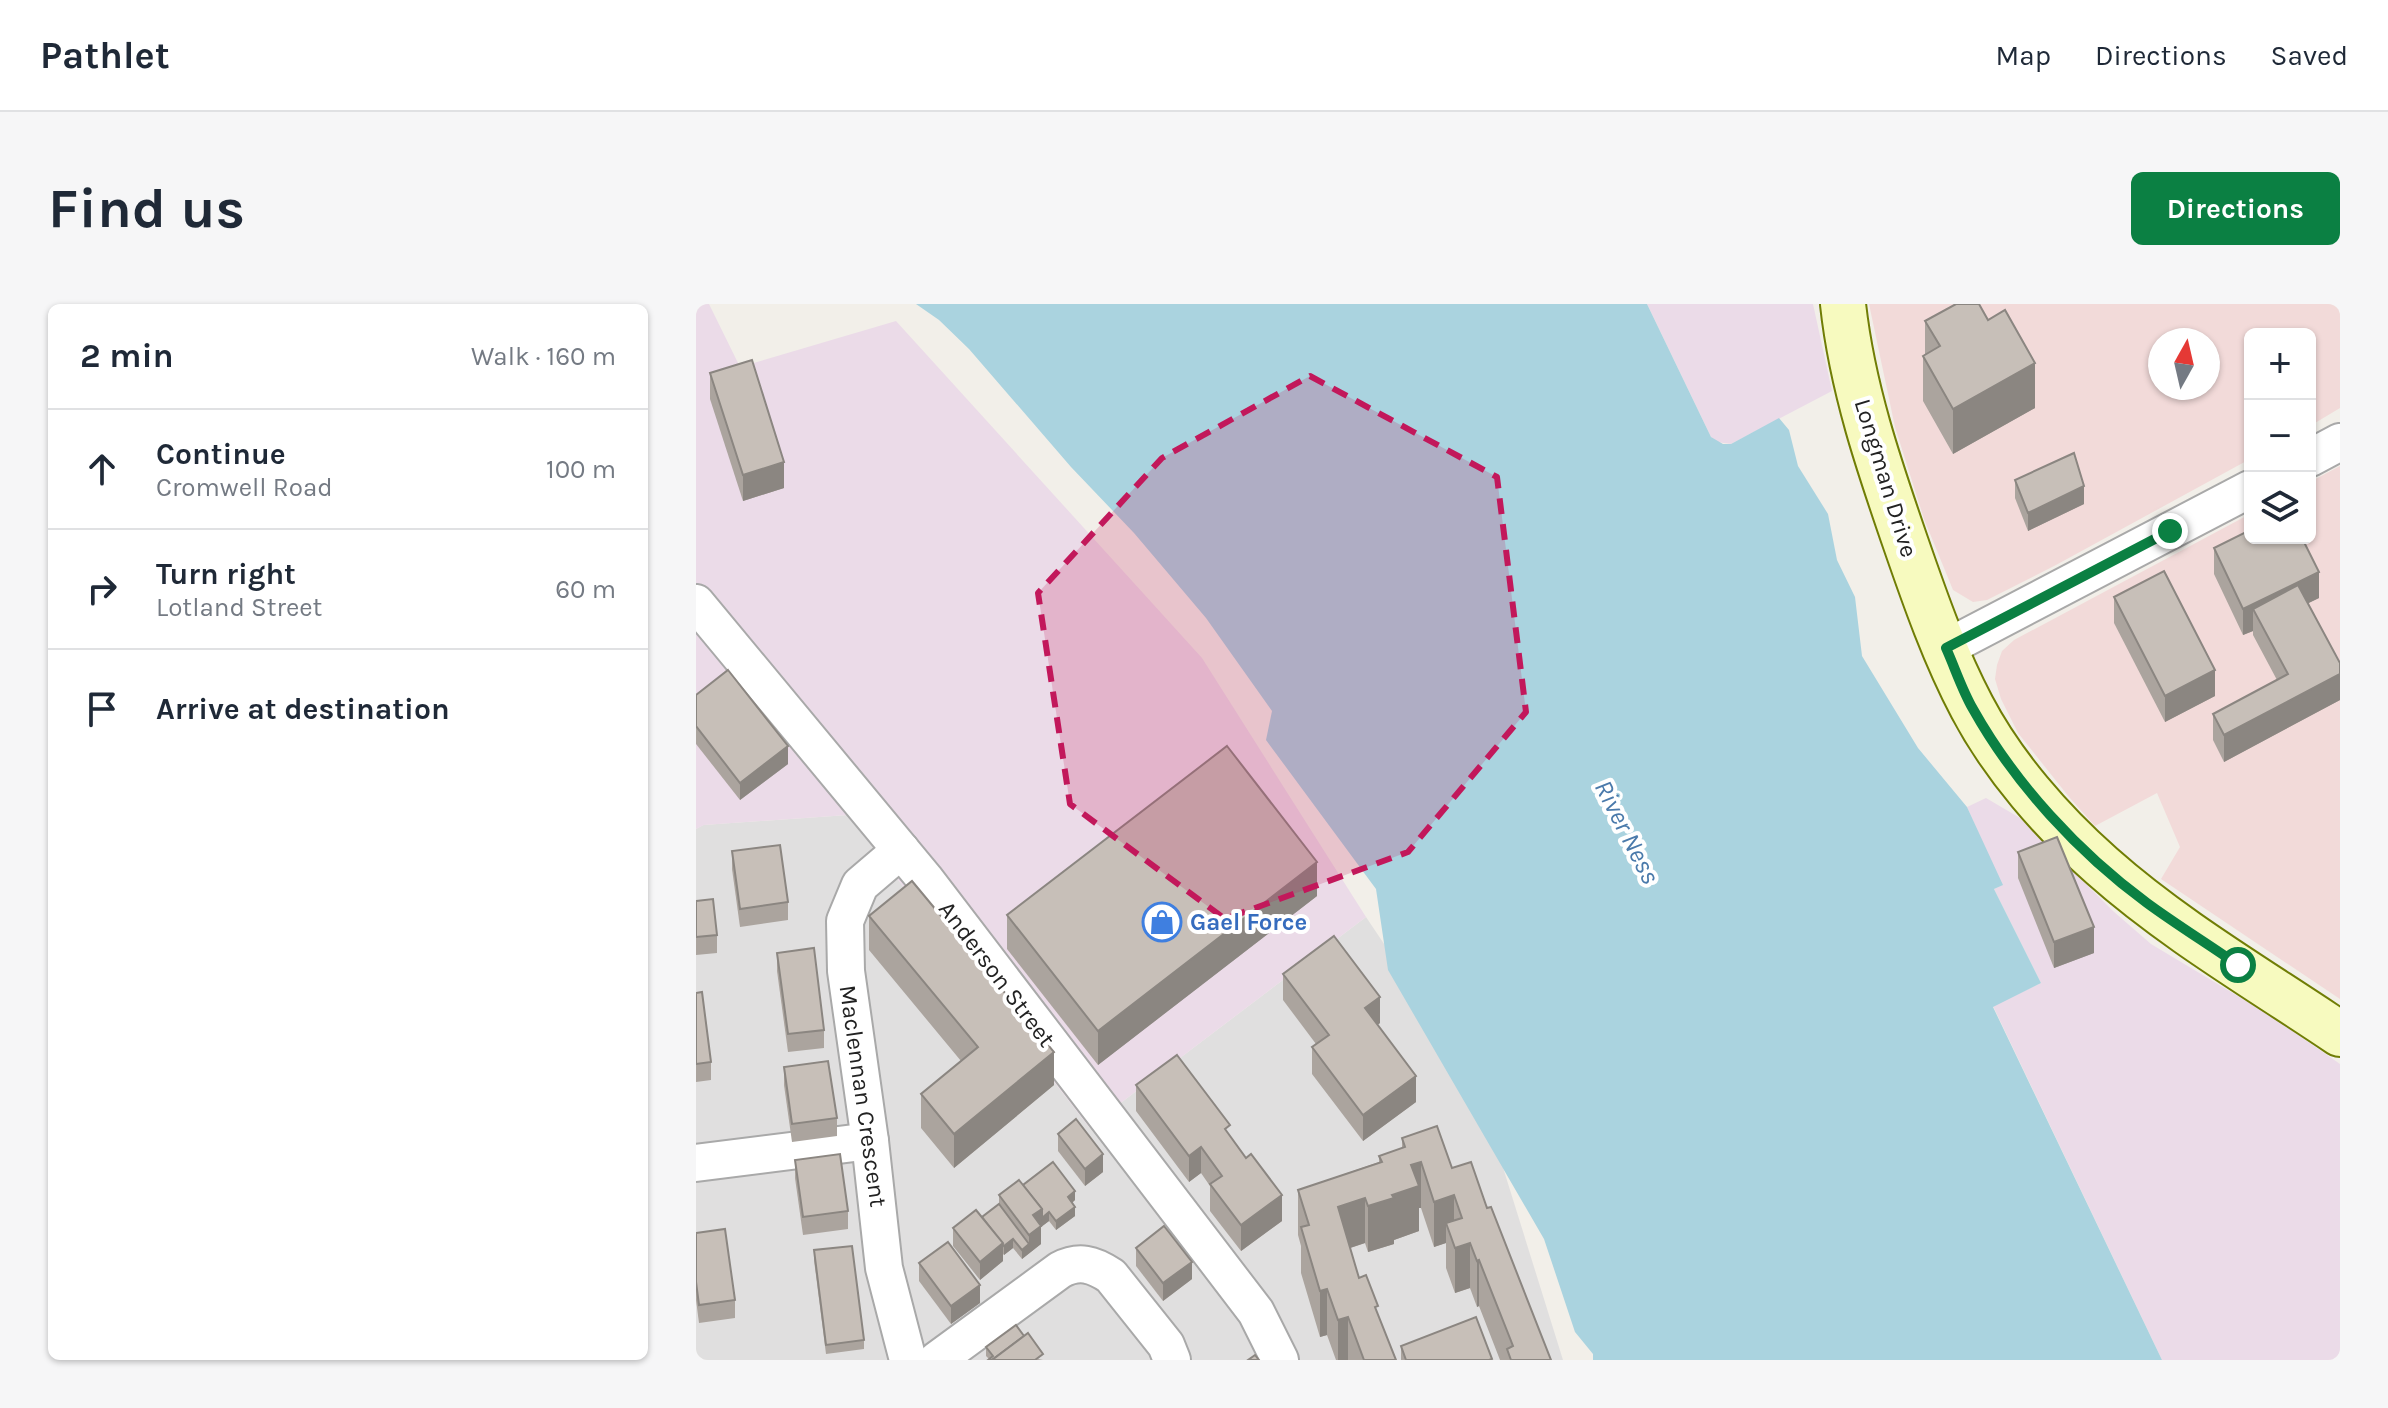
<!DOCTYPE html>
<meta charset="utf-8">
<style>
:root{--surface:#fff;--page:#f6f6f7;--text:#1f2937;--muted:#747a83;--line:#e0e1e3;--accent:#0b8043}
body{margin:0;font-family:Karla,sans-serif;background:var(--page);color:var(--text)}
.controls{position:absolute;right:24px;top:24px;display:grid;overflow:hidden;border-radius:12px;box-shadow:0 2px 6px #0004}
.controls button{width:72px;height:72px;display:grid;place-items:center;padding:0;border:0;border-bottom:2px solid var(--line);background:var(--surface);color:var(--text);font:40px sans-serif}
.compass{position:absolute;left:1452px;top:24px;width:72px;height:72px;border-radius:50%;background:var(--surface);box-shadow:0 2px 6px #0004;rotate:8deg}
.stop{position:absolute;width:24px;height:24px;margin:-18px;border:6px solid #0b8043;border-radius:50%;background:#fff}
.stop.end{background:#0b8043;border-color:#fff;box-shadow:0 2px 8px #0008}
.list{margin:0;padding:0;list-style:none}
h2{display:flex;justify-content:space-between;align-items:center;height:104px;margin:0;padding:0 32px;font-size:34px}
h2 small{font-size:26px;font-weight:400;color:var(--muted)}
.list li{display:grid;grid-template-columns:52px 1fr auto;gap:24px;align-items:center;box-sizing:border-box;height:120px;padding:0 32px;border-top:2px solid var(--line)}
.list b{display:block;font-size:30px;white-space:nowrap}
.list p{margin:0;font-size:26px;white-space:nowrap;color:var(--muted)}
.list em{font-size:26px;font-style:normal;color:var(--muted)}
.icon{flex:none;width:44px;height:44px;fill:none;stroke:currentColor;stroke-width:2;stroke-linecap:round;stroke-linejoin:round}
.map{position:relative;flex:none;width:1644px;height:1056px;overflow:hidden;border-radius:12px}
header{display:flex;align-items:center;gap:48px;box-sizing:border-box;height:112px;padding:0 40px;background:var(--surface);border-bottom:2px solid var(--line)}
header strong{font-size:38px}
nav{display:flex;gap:44px;margin-inline-start:auto;font-size:28px}
.intro{display:flex;align-items:center;justify-content:space-between;box-sizing:border-box;height:192px;padding:0 48px}
h1{margin:0;font-size:56px}
.button{padding:20px 36px;border-radius:12px;background:var(--accent);color:#fff;font-size:28px;font-weight:700}
main{display:flex;gap:48px;padding:0 48px}
aside{flex:1;background:var(--surface);border-radius:12px;box-shadow:0 2px 6px #0004}
.map>svg:first-child{display:block}
.residential{fill:#e0dfdf}
.commercial{fill:#f2dad9;fill-rule:evenodd}
.industrial{fill:#ebdbe8}
.water{fill:#aad3df}
.lines{fill:none;stroke-linecap:round;stroke-linejoin:round}
.street-casing{stroke:#a9a9a9;stroke-width:40}
.secondary-casing{stroke:#707d05;stroke-width:48}
.street{stroke:#fff;stroke-width:36}
.secondary{stroke:#f7fabf;stroke-width:44}
.wall{fill:#aba49e}
.shaded-wall{fill:#8b8681}
.building{fill:#c7bfb8;stroke:#8b8681;stroke-width:2}
.route{stroke:#0b8043;stroke-width:10}
.marked{fill:#c2185b;fill-opacity:0.2;stroke:#c2185b;stroke-width:6;stroke-dasharray:16 10;stroke-linejoin:round}
.labels{text-anchor:middle;dominant-baseline:central;stroke-width:8;stroke-linejoin:round;paint-order:stroke}
.street-label{font-size:24px;fill:#222;stroke:#fff}
.shop-label{font-size:24px;font-weight:bold;fill:#366cbe;stroke:#fff;text-anchor:start}
.water-label{font-size:26px;font-style:italic;fill:#4a7aab;stroke:#fff}
</style>
<header>
<strong>Pathlet</strong>
<nav><a>Map</a><a>Directions</a><a>Saved</a></nav>
</header>
<div class="intro"><h1>Find us</h1><a class="button">Directions</a></div>
<main>
<aside>
<h2>2 min<small>Walk · 160 m</small></h2>
<ul class="list">
<li><svg class="icon" aria-label="ahead" viewBox="0 0 24 24"><path d="M12 20V5M6 11l6-6 6 6"/></svg><div><b>Continue</b><p>Cromwell Road</p></div><em>100 m</em></li>
<li><svg class="icon" aria-label="right" viewBox="0 0 24 24"><path d="M7 20v-9h11M14 6l5 5-5 5"/></svg><div><b>Turn right</b><p>Lotland Street</p></div><em>60 m</em></li>
<li><svg class="icon" aria-label="arrive" viewBox="0 0 24 24"><path d="M6 21V4h12l-3 4 3 4H6"/></svg><div><b>Arrive at destination</b></div></li>
</ul>
</aside>
<div class="map">
<svg width="1644" height="1056" viewBox="0 0 1644 1056">
<rect width="100%" height="100%" fill="#f2efe9"/>
<polygon class="residential" points="152,511 393,823 670,613 780,777 867,1056 0,1056 0,525 7,521"/>
<g class="commercial">
<path d="M1173,0H1644V104L1614,122V30H1554V155L1360,261L1291,296L1277,298L1257,286L1228,215L1199,123ZM1464,36H1512V84H1464Z"/>
<polygon points="1644,162 1644,695 1465,575 1484,543 1461,489 1399,522 1373,493 1322,429 1305,395 1299,375 1301,361 1306,347 1318,336 1554,210 1554,234 1614,234 1614,178"/>
</g>
<g class="industrial">
<polygon points="0,0 13,0 44,63 200,17 506,354 670,613 393,823 152,511 8,521 0,525"/>
<polygon points="951,0 1117,0 1136,87 1035,140 1021,138 1015,133"/>
<polygon points="1290,494 1324,514 1417,607 1455,640 1575,712 1644,760 1644,1056 1466,1056 1297,702 1345,679 1298,585 1306,581 1271,503"/>
</g>
<polygon class="water" points="220,0 951,0 1015,133 1027,140 1035,140 1083,114 1093,126 1102,162 1132,210 1141,256 1159,293 1166,352 1222,444 1271,503 1307,581 1298,585 1345,679 1297,703 1466,1056 897,1056 897,1050 879,1028 848,935 692,666 680,585 570,436 576,407 510,314 438,229 375,163 273,45 243,16"/>
<g class="lines">
<defs>
<g id="street">
<polyline points="1614,154 1644,138"/>
<polyline points="0,299 229,575 560,1008 584,1056"/>
<polyline points="1250,344 1554,185"/>
<polyline points="205,546 164,581 149,617 150,667 174,837 188,964 212,1056"/>
<polyline points="0,859 174,837"/>
<path d="M241,1056L364,966C383,956 397,960 415,972L470,1041L476,1056"/>
</g>
<path id="secondary" d="M1147,0C1156,83 1183,162 1210,240C1229,295 1249,352 1276,403C1307,462 1356,518 1406,562C1478,626 1564,676 1644,730"/>
</defs>
<use href="#street" class="street-casing"/>
<use href="#secondary" class="secondary-casing"/>
<use href="#street" class="street"/>
<use href="#secondary" class="secondary"/>
</g>
<g class="wall">
<polygon points="1229,17 1339,104 1257,150 1227,97 1227,52 1229,50"/>
<polygon points="14,69 88,184 47,197 14,95"/>
<polygon points="1319,176 1388,200 1332,227 1319,194"/>
<polygon points="1518,244 1623,294 1612,299 1644,359 1644,396 1528,458 1517,436 1517,410 1581,376 1557,331 1557,327 1547,331 1518,270"/>
<polygon points="1418,293 1519,392 1469,418 1418,319"/>
<polygon points="0,391 92,460 44,496 0,440"/>
<polygon points="36,547 92,598 92,616 44,623 36,565"/>
<polygon points="1322,548 1398,649 1358,664 1322,574"/>
<polygon points="621,592 402,761 311,645 311,611"/>
<polygon points="0,597 21,631 21,649 0,651"/>
<polygon points="173,612 358,781 258,864 225,824 225,790 265,757 173,646"/>
<polygon points="81,649 128,726 128,744 92,748 81,667"/>
<polygon points="587,670 684,719 681,721 720,798 667,837 616,770 616,743 620,740 587,696"/>
<polygon points="0,689 15,758 15,776 0,778"/>
<polygon points="88,763 141,814 141,832 96,838 88,781"/>
<polygon points="440,781 534,832 586,917 545,947 514,907 514,882 505,869 493,878 440,807"/>
<polygon points="362,830 407,868 389,882 362,847"/>
<polygon points="706,834 756,864 791,904 855,1056 804,1056 783,1002 781,1003 774,984 759,989 750,964 750,939 738,943 725,904 723,904 723,927 698,936 698,940 672,948 669,939 654,944 663,974 682,1010 700,1056 640,1056 631,1031 624,1033 605,969 605,942 602,931 602,886 683,858 683,852 706,844"/>
<polygon points="99,856 152,907 152,925 107,931 99,874"/>
<polygon points="327,881 379,896 376,899 379,912 360,926 353,917 345,923 345,940 326,955 317,944 308,951 307,950 307,957 284,976 257,942 257,924 286,913 303,900 303,891"/>
<polygon points="0,929 39,996 39,1014 3,1019 0,996"/>
<polygon points="440,944 496,975 467,997 440,962"/>
<polygon points="118,946 168,1036 168,1045 130,1050 118,956"/>
<polygon points="223,959 284,999 255,1020 223,977"/>
<polygon points="705,1042 796,1056 705,1056"/>
<polygon points="290,1043 347,1056 293,1055 290,1052"/>
</g>
<g class="shaded-wall">
<polygon points="1339,59 1339,104 1257,150 1257,105"/>
<polygon points="88,158 88,184 47,197 47,171"/>
<polygon points="1388,182 1388,200 1332,227 1332,209"/>
<polygon points="1623,268 1623,294 1566,322 1557,305 1557,327 1547,331 1547,305"/>
<polygon points="1519,366 1519,392 1469,418 1469,392"/>
<polygon points="1644,370 1644,396 1528,458 1528,431"/>
<polygon points="92,442 92,460 44,496 44,479"/>
<polygon points="621,558 621,592 402,761 402,727"/>
<polygon points="1398,623 1398,649 1358,664 1358,638"/>
<polygon points="684,693 684,719 669,730 669,704"/>
<polygon points="358,748 358,781 258,864 258,830"/>
<polygon points="720,772 720,798 667,837 667,811"/>
<polygon points="505,843 505,869 493,878 493,852"/>
<polygon points="407,850 407,868 389,882 389,865"/>
<polygon points="725,858 725,904 723,904 723,927 698,936 698,940 672,948 672,902 696,891 715,861"/>
<polygon points="379,887 379,896 372,902 372,893"/>
<polygon points="586,891 586,917 545,947 545,921"/>
<polygon points="758,891 758,936 750,919 750,939 738,943 738,898"/>
<polygon points="669,894 669,939 642,948 642,903"/>
<polygon points="379,903 379,912 360,926 360,917"/>
<polygon points="346,905 353,908 353,917 345,923 345,940 326,955 326,946 333,940 333,931 337,911"/>
<polygon points="317,935 317,944 308,951 308,942"/>
<polygon points="307,939 307,957 284,976 284,958"/>
<polygon points="774,939 774,984 759,989 759,944"/>
<polygon points="783,956 783,1002 781,1003 781,957"/>
<polygon points="496,958 496,975 467,997 467,979"/>
<polygon points="284,981 284,999 255,1020 255,1002"/>
<polygon points="631,985 631,1031 624,1033 624,987"/>
<polygon points="652,1013 652,1056 642,1056 642,1016"/>
</g>
<g class="building">
<polygon points="1260,0 1283,0 1292,16 1309,6 1339,59 1257,105 1227,52 1244,42 1229,17"/>
<polygon points="56,56 88,158 47,171 14,69"/>
<polygon points="1378,149 1388,182 1332,209 1319,176"/>
<polygon points="1554,226 1554,234 1606,234 1623,268 1547,305 1518,244"/>
<polygon points="1468,267 1519,366 1469,392 1418,293"/>
<polygon points="1602,281 1644,359 1644,370 1528,431 1517,410 1592,370 1557,305"/>
<polygon points="32,366 92,442 44,479 0,422 0,391"/>
<polygon points="531,442 621,558 402,727 311,611"/>
<polygon points="1361,533 1398,623 1358,638 1322,548"/>
<polygon points="84,541 92,598 44,605 36,547"/>
<polygon points="216,577 358,748 258,830 225,790 282,743 173,612"/>
<polygon points="17,595 21,631 0,633 0,597"/>
<polygon points="638,632 684,693 669,704 720,772 667,811 616,743 633,731 587,670"/>
<polygon points="118,644 128,726 92,730 81,649"/>
<polygon points="6,688 15,758 0,760 0,689"/>
<polygon points="481,751 534,821 529,825 550,854 555,850 586,891 545,921 514,880 526,872 505,843 493,852 440,781"/>
<polygon points="132,757 141,814 96,820 88,763"/>
<polygon points="380,815 407,850 389,865 362,830"/>
<polygon points="741,822 756,864 775,858 791,904 795,903 855,1056 815,1056 811,1045 817,1042 783,956 781,957 774,939 759,944 750,919 766,914 758,891 738,898 725,858 715,861 723,882 696,891 698,894 672,902 669,894 642,903 663,974 670,971 682,1002 679,1003 700,1056 668,1056 652,1013 642,1016 631,985 624,987 605,923 613,921 602,886 686,858 683,852 709,843 706,834"/>
<polygon points="144,850 152,907 107,913 99,856"/>
<polygon points="357,858 379,887 372,893 379,903 360,917 353,908 346,914 346,905 327,881"/>
<polygon points="323,876 346,905 337,911 345,922 333,931 303,891"/>
<polygon points="303,900 333,940 326,946 317,935 308,942 286,913"/>
<polygon points="280,906 307,939 284,958 257,924"/>
<polygon points="468,922 496,958 467,979 440,944"/>
<polygon points="29,925 39,996 3,1001 0,978 0,929"/>
<polygon points="252,938 284,981 255,1002 223,959"/>
<polygon points="156,942 168,1036 130,1041 118,946"/>
<polygon points="780,1013 796,1055 793,1056 710,1056 705,1042"/>
<polygon points="320,1021 328,1032 296,1056 292,1056 297,1052 290,1043"/>
<polygon points="332,1029 347,1050 339,1056 296,1056"/>
<polygon points="559,1051 563,1056 552,1056"/>
</g>
<g class="lines">
<path class="route" d="M1474,227L1250,344C1259,364 1266,386 1277,405C1319,480 1383,549 1451,599C1481,621 1512,640 1542,661"/>
</g>
<path class="marked" d="M614,72L801,173L830,408L712,548L529,615L374,500L342,289L466,154Z"/>
<defs>
<symbol id="shop-ring" viewBox="-11 -11 22 22"><circle r="9.5" fill="#fff" stroke="#3f7fe0" stroke-width="1.5"/><path d="M-5-2.5h2.3a2.7 3.5 0 0 1 5.4 0H5L5.5 6h-11ZM-1.5-2.5h3a1.5 2.3 0 0 0-3 0Z" fill="#3f7fe0"/></symbol>
</defs>
<g fill-rule="evenodd">
<use href="#shop-ring" x="444" y="596" width="44" height="44"/>
</g>
<g class="labels">
<g class="street-label">
<text transform="translate(1190 174) rotate(73)">Longman Drive</text>
<text transform="translate(301 670) rotate(53)">Anderson Street</text>
<text transform="translate(167 792) rotate(82)">Maclennan Crescent</text>
</g>
<g class="shop-label">
<text x="494" y="618">Gael Force</text>
</g>
<g class="water-label">
<text transform="translate(931 528) rotate(63)">River Ness</text>
</g>
</g>
</svg>
<div class="controls">
<button>+</button>
<button>−</button>
<button><svg class="icon" aria-label="layers" viewBox="0 0 24 24"><path d="M12 4l9 5-9 5-9-5zM3 14l9 5 9-5"/></svg></button>
</div>
<svg class="compass" viewBox="-18 -18 36 36"><path d="M0-13l5 13h-10z" fill="#e53935"/><path d="M0 13l5-13h-10z" fill="#747a83"/></svg>
<div class="stop" style="left:1542px;top:661px"></div>
<div class="stop end" style="left:1474px;top:227px"></div>
</div>
</main>
